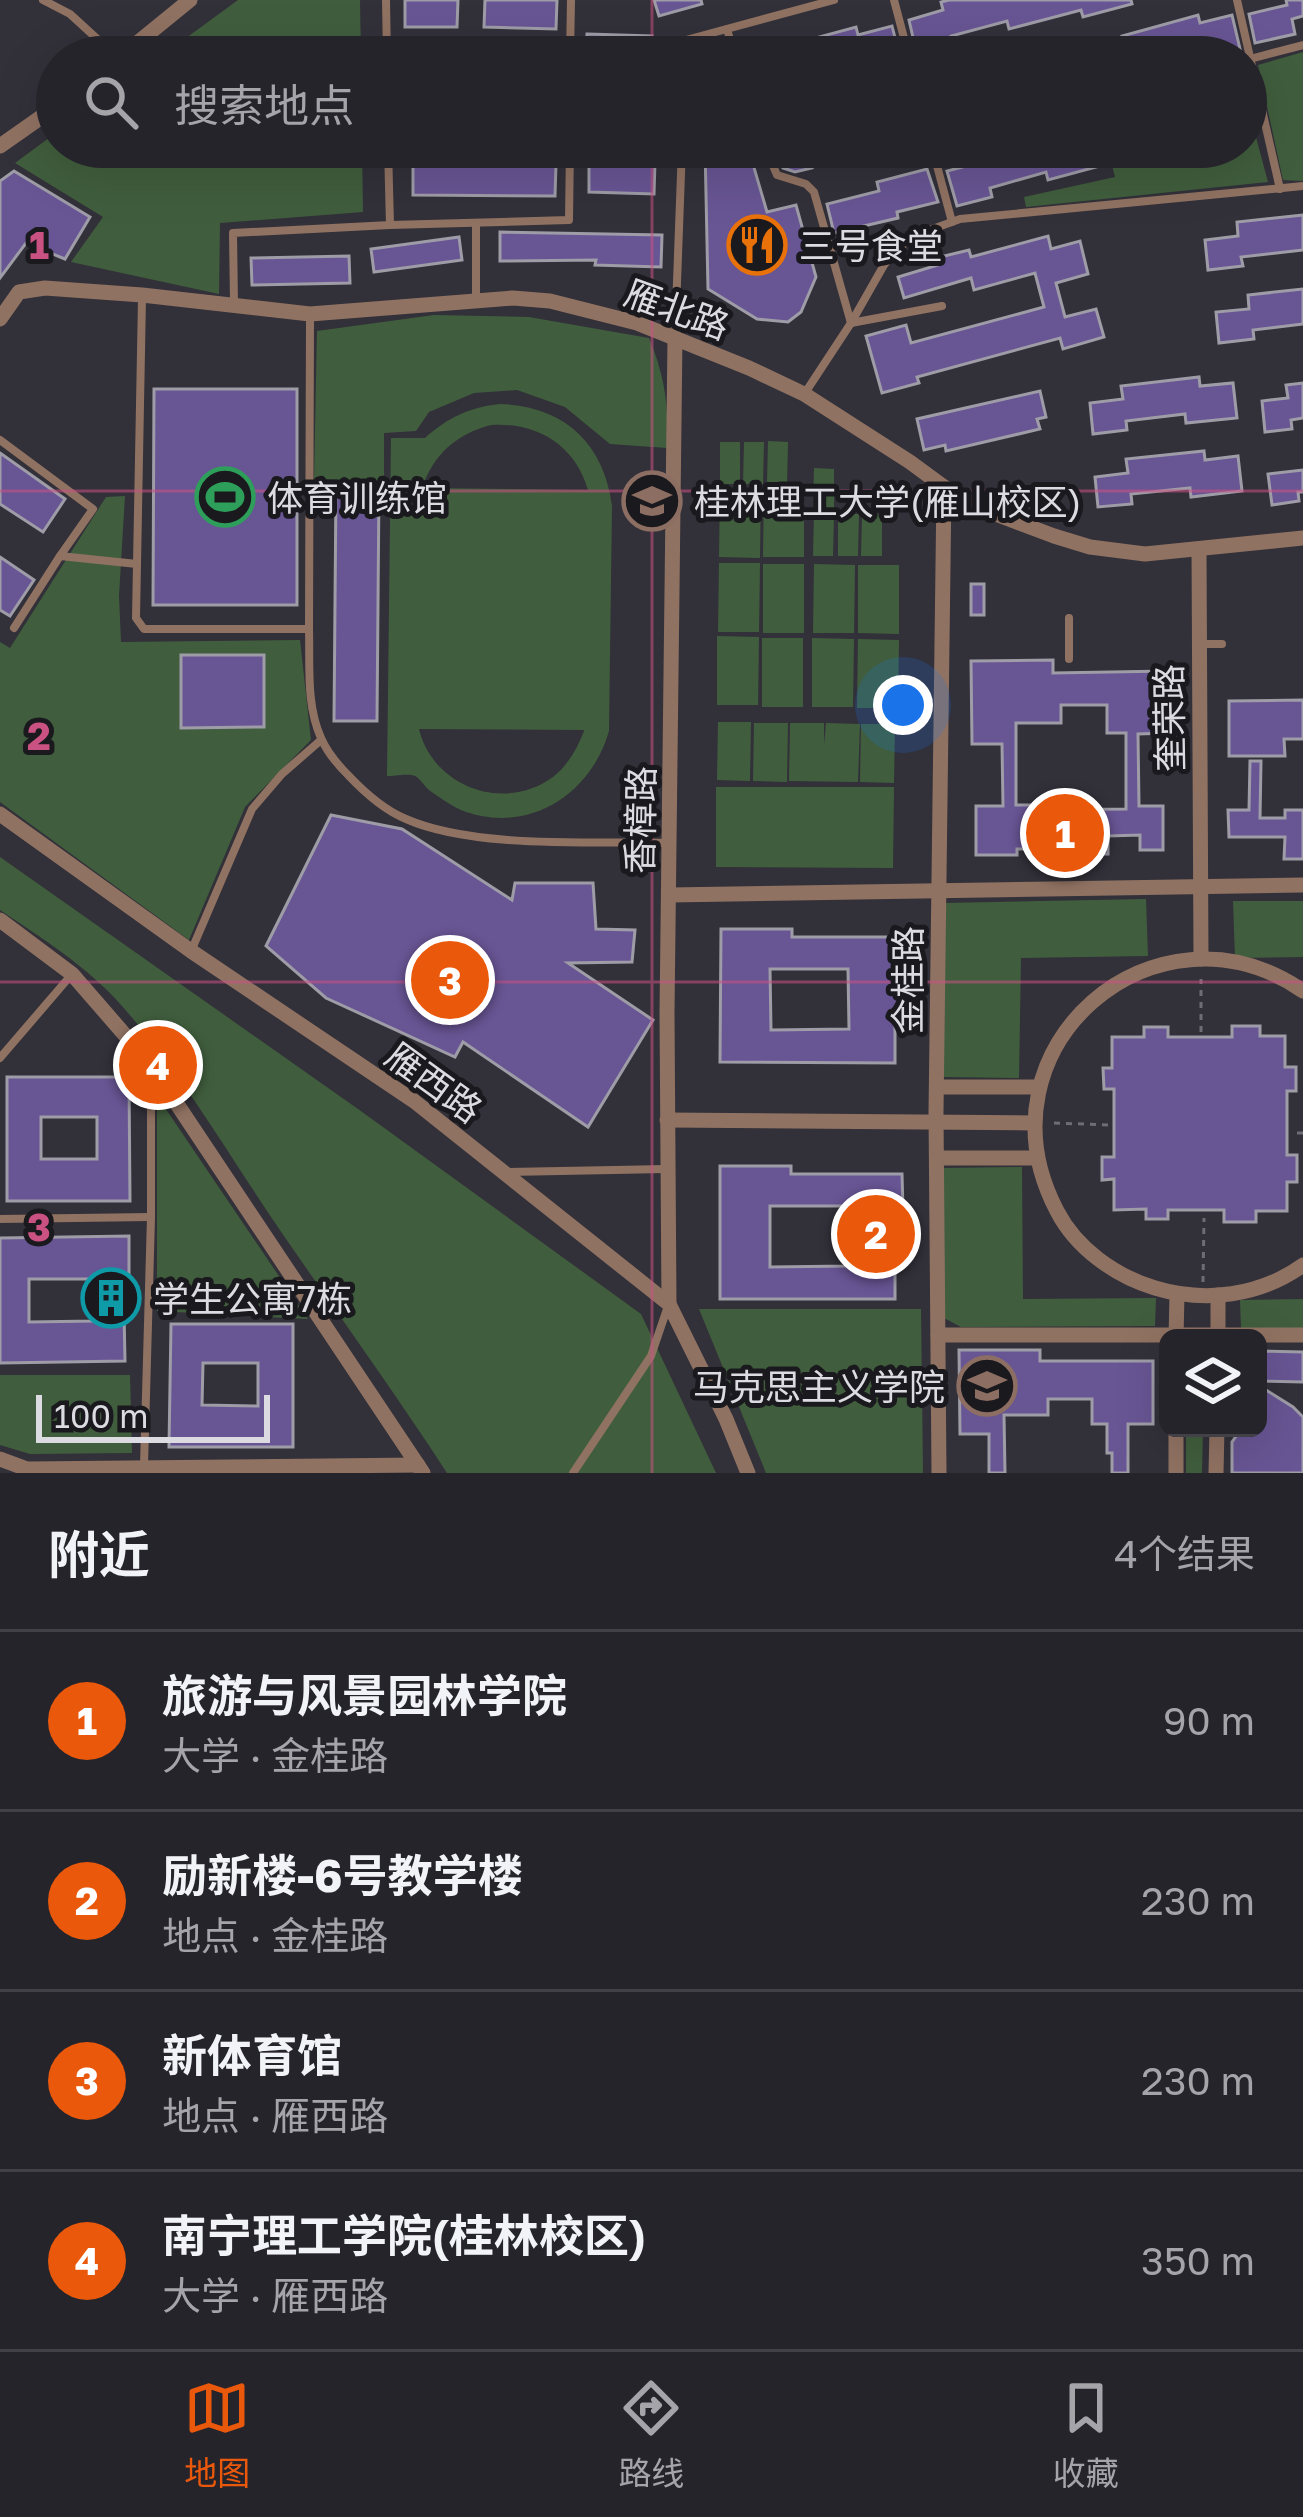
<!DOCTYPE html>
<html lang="zh">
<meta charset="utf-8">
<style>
:root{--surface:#26242b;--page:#323037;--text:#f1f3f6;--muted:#a4a4a9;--line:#424147;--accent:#ea580c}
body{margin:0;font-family:"Golos Text","Noto Sans SC",sans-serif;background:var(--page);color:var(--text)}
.controls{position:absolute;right:36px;bottom:36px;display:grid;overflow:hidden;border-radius:18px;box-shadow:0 12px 48px #0002}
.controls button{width:108px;height:108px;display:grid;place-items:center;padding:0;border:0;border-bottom:3px solid var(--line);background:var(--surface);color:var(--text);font:60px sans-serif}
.scale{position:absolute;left:36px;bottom:30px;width:234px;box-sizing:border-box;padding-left:12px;border:6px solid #dcdbe1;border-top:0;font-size:33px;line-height:42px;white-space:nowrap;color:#dcdbe1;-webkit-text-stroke:9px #1a191d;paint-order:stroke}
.you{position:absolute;left:903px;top:705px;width:42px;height:42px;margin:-30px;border:9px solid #fff;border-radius:50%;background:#1a73e8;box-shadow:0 0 0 18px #1a73e833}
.badge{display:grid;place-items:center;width:78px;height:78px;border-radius:50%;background:var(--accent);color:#fff;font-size:39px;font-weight:700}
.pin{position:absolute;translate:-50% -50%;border:6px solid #fff;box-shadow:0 3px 12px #0006}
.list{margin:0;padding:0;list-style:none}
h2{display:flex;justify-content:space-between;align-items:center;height:156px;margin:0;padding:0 48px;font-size:51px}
h2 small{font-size:39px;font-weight:400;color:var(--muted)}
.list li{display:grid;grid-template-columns:78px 1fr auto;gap:36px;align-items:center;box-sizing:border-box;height:180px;padding:0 48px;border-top:3px solid var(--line)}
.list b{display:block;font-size:45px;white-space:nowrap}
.list p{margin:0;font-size:39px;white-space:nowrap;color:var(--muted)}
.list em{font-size:39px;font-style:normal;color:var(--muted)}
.icon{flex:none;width:66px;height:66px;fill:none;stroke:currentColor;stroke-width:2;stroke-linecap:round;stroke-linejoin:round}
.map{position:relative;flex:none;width:1303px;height:1473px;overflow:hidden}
.search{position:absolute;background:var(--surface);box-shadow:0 12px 48px #0002;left:36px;right:36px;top:36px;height:132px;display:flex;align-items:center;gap:30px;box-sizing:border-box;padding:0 42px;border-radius:66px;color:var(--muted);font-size:45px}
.sheet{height:876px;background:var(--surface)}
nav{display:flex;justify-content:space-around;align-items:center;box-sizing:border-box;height:168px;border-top:3px solid var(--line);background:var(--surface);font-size:33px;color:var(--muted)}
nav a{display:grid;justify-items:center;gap:6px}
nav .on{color:var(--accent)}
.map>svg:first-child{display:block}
.green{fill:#405e3d;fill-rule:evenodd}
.building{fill:#685594;stroke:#9e9ca7;stroke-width:3;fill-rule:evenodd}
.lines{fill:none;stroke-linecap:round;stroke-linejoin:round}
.path{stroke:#6e6d75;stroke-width:3;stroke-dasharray:6 6;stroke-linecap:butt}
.lane{stroke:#907262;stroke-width:8}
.street{stroke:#907262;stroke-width:15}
.grid{fill:none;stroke:#ca5283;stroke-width:3;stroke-opacity:0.55}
.labels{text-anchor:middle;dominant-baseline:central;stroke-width:10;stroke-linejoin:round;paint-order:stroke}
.poi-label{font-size:36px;fill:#dcdbe1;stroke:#1a191d;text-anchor:start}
.street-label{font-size:36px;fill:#dcdbe1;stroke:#1a191d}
.grid-label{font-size:39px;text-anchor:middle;font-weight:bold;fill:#ca5283;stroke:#1a191d;stroke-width:10;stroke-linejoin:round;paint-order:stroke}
</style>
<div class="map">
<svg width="1303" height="1473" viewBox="0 0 1303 1473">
<rect width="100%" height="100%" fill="#323039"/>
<g class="green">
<polygon points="238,0 360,0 361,57 160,57"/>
<polygon points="1303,52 1303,181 1283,180 1258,65"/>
<polygon points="1246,100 1268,182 1026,207 1024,197 1115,177 1107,147 1246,147"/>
<polygon points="57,132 57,147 362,147 363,212 220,223 219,294 71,262 103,217 15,163"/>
<path d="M434,315L529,317L649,338C665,377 669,406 667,448L610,444L565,407L517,390L474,393L429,412L416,431L384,433V481L314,479L317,331Z"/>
<path d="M500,404C564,406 604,443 612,506L609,731C591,795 527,836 461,810C450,805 439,797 429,790C424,786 421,779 415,776C409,773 394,776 387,776L391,438H425C447,418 470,407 500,404ZM491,425C537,422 575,445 588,490L422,488C433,455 456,434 491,425ZM419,729L584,730V731C577,749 568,765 553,777C504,813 433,787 419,729Z"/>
<polygon points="768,441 788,442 787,484 767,483"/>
<rect x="720" y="442" width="20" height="42"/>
<polygon points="744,442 764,442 763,484 743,484"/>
<polygon points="814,468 834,469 834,511 813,510"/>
<polygon points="764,488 804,489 804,557 763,557"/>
<polygon points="720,489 761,489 760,558 719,557"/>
<polygon points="125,496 119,596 121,642 300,640 311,740 245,807 189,940 0,802 0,642 10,648 106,497"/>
<polygon points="814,514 834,514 833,556 813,556"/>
<polygon points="838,514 859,514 858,556 838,556"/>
<polygon points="862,514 882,514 882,556 861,556"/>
<polygon points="719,563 760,563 759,632 718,632"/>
<rect x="763" y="564" width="41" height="69"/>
<polygon points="814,564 855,565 854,633 813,633"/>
<polygon points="858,565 899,565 899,634 858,633"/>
<polygon points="717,636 759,637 758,705 717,705"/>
<rect x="762" y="638" width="41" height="69"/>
<polygon points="812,638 854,639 853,707 812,707"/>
<polygon points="858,639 899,640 898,708 857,708"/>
<polygon points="718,722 751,722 750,781 717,780"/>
<polygon points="754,723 788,723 787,782 753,781"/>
<polygon points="790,723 824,723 824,745 826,723 860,724 858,782 789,781"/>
<polygon points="861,724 895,724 894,783 860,782"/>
<polygon points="716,787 894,787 893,868 716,867"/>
<path d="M0,857L358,1109L641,1314L716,1473H447C395,1393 340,1317 286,1239C232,1161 185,1077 122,1006C88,967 43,939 0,910Z"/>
<polygon points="1146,899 1148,956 1021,958 1019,1078 942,1077 944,903"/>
<polygon points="1233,901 1303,901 1303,957 1235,958"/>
<polygon points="157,1096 308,1319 157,1311"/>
<polygon points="1022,1167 1023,1299 1156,1298 1155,1326 961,1327 944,1318 942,1168"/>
<polygon points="1303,1299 1303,1328 1241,1329 1240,1300"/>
<polygon points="699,1309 921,1309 923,1473 766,1473"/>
<polygon points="0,1375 130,1375 132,1453 30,1454 0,1445"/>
<polygon points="1186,1428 1203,1428 1202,1473 1186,1473"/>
</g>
<g class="building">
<polygon points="405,0 458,0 457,27 405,27"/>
<polygon points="485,0 557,0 556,29 484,27"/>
<polygon points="654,0 701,0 702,4 659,16"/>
<polygon points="949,0 1131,0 1132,4 1083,17 1081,10 1009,29 1007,21 951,36 953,45 917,55 909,20 943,10 941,2"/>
<polygon points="1286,0 1303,0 1303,16 1292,19 1295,34 1255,43 1249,14 1287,5"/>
<polygon points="1198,15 1200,23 1232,15 1240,49 1210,57 1190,57 1189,54 1177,57 1090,57 1089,53 1124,43 1122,36"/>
<polygon points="892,26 900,57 761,57 760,53 856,27 858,35"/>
<polygon points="587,34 652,36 651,57 586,57"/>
<polygon points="705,147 748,147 767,212 796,205 816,277 801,312 788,322 757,319 708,289"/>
<polygon points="775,147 836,147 836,151 809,158 812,168 795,172 783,168"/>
<polygon points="1004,147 1095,147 1100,166 1048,180 1046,172 990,188 992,197 957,206 947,171 982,162 980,154"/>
<polygon points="413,160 556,164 555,196 413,195"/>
<polygon points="589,160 655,162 654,194 589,192"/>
<polygon points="927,169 938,202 897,212 898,218 834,233 827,204 879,191 877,182"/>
<polygon points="14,171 90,217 65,259 26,243 0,278 0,181"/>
<polygon points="1303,215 1303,250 1241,257 1243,266 1208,270 1205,240 1238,236 1237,222"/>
<polygon points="500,232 662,235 661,267 595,265 596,260 500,261"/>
<polygon points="1048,236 1051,249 1080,241 1088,274 1056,283 1065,317 1096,309 1104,337 1063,349 1060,338 917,377 919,383 882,393 866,336 906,325 911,343 1044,307 1035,273 974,290 971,278 904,298 898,277 938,265 936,258 969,250 971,257"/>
<polygon points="459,237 462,260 374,272 371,249"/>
<polygon points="349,256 350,283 252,285 251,258"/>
<polygon points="1303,289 1303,324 1253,330 1254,339 1219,343 1216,312 1249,309 1248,295"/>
<polygon points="1199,377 1200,386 1233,383 1237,418 1186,423 1185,414 1126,421 1127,430 1093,434 1090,403 1123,399 1121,386"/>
<polygon points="1303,383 1303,418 1291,420 1292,429 1265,432 1262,401 1288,398 1286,385"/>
<polygon points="154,389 297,389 297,605 153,605"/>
<polygon points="1040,391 1046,417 1037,419 1040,429 946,451 945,445 924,450 917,419"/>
<polygon points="1204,451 1205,460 1238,456 1242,491 1191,497 1190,488 1131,494 1132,504 1098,507 1095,477 1128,473 1126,459"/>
<polygon points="0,453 65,499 43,532 0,504"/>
<polygon points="1303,470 1303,492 1298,492 1299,501 1272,505 1268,474"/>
<polygon points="336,485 379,485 377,721 334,721"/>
<polygon points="0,557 34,580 10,616 0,610"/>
<rect x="971" y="584" width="13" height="31"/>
<polygon points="181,655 264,655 264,727 181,728"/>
<path d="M1053,660V673L1167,671L1168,733L1138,734L1139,806H1163V850H1140V835L1108,836V854L1052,855V849H1017V855H976V806H1003L1002,744H972L971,661ZM1061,705H1107V733H1126V809L1035,810V805H1016V723H1061Z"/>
<polygon points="1303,700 1303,739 1284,739 1285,756 1229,756 1229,701"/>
<polygon points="1250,761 1261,761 1260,818 1285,818 1285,810 1303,810 1303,859 1284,859 1285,837 1229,837 1228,810 1249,810"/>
<polygon points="331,815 402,829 512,900 515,883 593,883 596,929 635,930 632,962 568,963 653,1020 588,1127 463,1042 455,1057 326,998 266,946"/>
<path d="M721,929H792V937H902L904,1008H895V1063L720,1062ZM770,969H848L849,1029L771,1030Z"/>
<polygon points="1232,1026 1260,1026 1260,1036 1285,1036 1285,1067 1296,1067 1296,1091 1287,1091 1287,1155 1297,1155 1297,1182 1287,1182 1287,1211 1256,1211 1256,1222 1224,1222 1224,1210 1168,1210 1168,1219 1146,1219 1146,1209 1114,1210 1114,1179 1102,1180 1102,1157 1114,1157 1114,1089 1104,1089 1103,1068 1112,1068 1112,1037 1144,1037 1144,1027 1168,1027 1168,1037 1232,1037"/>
<path d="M7,1077H129L130,1201H7ZM41,1117H97V1159H41Z"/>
<path d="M720,1166H791V1174H902L904,1245H895V1299H720ZM770,1206H848V1266L770,1267Z"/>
<path d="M129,1236V1312H124L125,1361L0,1363V1238ZM29,1279H94V1321L29,1322Z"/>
<path d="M171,1324H293V1447H169ZM203,1363H258V1406L202,1405Z"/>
<polygon points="959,1350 1040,1350 1040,1361 1153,1361 1153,1424 1128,1424 1128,1473 1112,1473 1112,1453 1107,1453 1107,1424 1092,1424 1092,1399 1048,1399 1048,1415 1004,1415 1005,1473 989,1473 989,1434 960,1434"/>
<polygon points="1258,1351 1303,1352 1303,1382 1258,1381"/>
<polygon points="1258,1385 1293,1407 1303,1417 1303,1473 1232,1473 1232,1442 1242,1428 1258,1428"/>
</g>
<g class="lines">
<g class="path">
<polyline points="1201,1032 1201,979"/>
<polyline points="1054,1123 1111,1125"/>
<polyline points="1297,1133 1303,1133"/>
<polyline points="1203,1282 1204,1218"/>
</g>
<g class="lane">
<polyline points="43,0 70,14 117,57"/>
<polyline points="386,0 387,57"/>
<polyline points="894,0 909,57"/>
<polyline points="1237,0 1280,189"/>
<polyline points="727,29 735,57"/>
<polyline points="570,57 571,0"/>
<polyline points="686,57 686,40 834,0"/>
<polyline points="1250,59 1303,45"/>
<polyline points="765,147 777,175 806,184 814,192 851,323 942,306"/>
<polyline points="932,147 952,222"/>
<polyline points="476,223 476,299"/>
<polyline points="390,225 569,220 570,147"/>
<polyline points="142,298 136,618 144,629 309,629 310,316"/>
<polyline points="234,303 233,233 390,225 388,147"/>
<polyline points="675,336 682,147"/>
<polyline points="805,393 851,323 884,265 897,249 916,235 960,219 1303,186"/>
<polyline points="0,440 93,509 60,556 137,564"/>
<polyline points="1069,618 1069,659"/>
<polyline points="14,628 60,556"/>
<path d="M309,629C310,665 306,705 321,738C327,752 337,764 348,775C364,792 384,810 406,819C474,849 594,841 670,843"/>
<polyline points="1200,644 1222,644"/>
<polyline points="192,949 252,809 282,774 321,740"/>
<polyline points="0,1058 72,974"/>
<polyline points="507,1172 666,1169"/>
<polyline points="0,1219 151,1217"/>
<polyline points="144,1466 151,1217 151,1073"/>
<polyline points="573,1473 651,1356 668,1306"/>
</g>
<g class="street">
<polyline points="120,57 190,0"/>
<polyline points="0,146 57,106"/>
<polyline points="0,319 19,292 45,288 142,295 310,314 513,298 550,301 637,323 749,368 804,394 910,462 944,487 985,510 1054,536 1090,547 1145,554 1303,538"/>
<polyline points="1199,549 1201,959"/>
<polyline points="0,814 191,951 414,1101 669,1304 726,1419 748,1473"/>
<polyline points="669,895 1303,885"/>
<polyline points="0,920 72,974 151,1065 423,1473"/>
<path d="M1303,991C1156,890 971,1047 1057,1211C1076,1248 1115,1276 1155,1288C1205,1303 1260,1296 1303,1265"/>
<polyline points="937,1087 1038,1087"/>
<polyline points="667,1120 1034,1123"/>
<polyline points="937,1158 1036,1158"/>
<polyline points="669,1304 667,1013 675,337"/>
<polyline points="938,1335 1303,1335"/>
<polyline points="1176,1338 1177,1294"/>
<polyline points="1218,1338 1218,1295"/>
<polyline points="1176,1428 1176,1473"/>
<polyline points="0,1459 27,1469 418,1465"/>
<polyline points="939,1473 936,1113 944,487"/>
<polyline points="1216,1473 1217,1428"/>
</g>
</g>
<path class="grid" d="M652,0V57M652,147V1473M0,491H1303M0,982H1303"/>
<defs>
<symbol id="restaurant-ring" viewBox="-11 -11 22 22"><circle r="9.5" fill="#1a191d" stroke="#e8710a" stroke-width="1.5"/><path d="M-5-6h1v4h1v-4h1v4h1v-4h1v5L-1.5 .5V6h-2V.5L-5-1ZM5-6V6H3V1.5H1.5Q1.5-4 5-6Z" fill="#e8710a"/></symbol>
<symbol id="stadium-ring" viewBox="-11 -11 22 22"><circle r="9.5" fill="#1a191d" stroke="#2e9e5b" stroke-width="1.5"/><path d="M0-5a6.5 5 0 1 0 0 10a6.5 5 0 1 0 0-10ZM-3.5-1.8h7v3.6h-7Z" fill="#2e9e5b"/></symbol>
<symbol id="university-ring" viewBox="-11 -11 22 22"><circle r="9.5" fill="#1a191d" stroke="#8d6e63" stroke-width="1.5"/><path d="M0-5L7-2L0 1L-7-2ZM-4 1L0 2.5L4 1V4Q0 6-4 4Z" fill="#8d6e63"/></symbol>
<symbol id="building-ring" viewBox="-11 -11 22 22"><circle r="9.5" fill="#1a191d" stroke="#0f9aa8" stroke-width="1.5"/><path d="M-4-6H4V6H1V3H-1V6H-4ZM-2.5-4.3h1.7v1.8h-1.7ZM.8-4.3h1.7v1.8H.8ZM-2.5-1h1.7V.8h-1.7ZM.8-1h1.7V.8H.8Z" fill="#0f9aa8"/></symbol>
</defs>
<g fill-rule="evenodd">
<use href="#restaurant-ring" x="724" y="212" width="66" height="66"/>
<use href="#stadium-ring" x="192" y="464" width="66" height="66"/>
<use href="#university-ring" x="619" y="468" width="66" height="66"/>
<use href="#building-ring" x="78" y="1265" width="66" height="66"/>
<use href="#university-ring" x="954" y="1353" width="66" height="66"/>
</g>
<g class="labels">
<g class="poi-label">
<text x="799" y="245">三号食堂</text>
<text x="267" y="497">体育训练馆</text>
<text x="694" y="501">桂林理工大学(雁山校区)</text>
<text x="153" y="1298">学生公寓7栋</text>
<text x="945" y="1386" text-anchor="end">马克思主义学院</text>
</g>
<g class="street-label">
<text transform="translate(677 309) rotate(20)">雁北路</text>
<text transform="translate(1169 718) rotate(-91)">奎荣路</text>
<text transform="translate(640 820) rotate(-89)">香樟路</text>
<text transform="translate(907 980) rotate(-90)">金桂路</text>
<text transform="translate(434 1082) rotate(36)">雁西路</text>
</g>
</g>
<g class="grid-label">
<text x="39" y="259">1</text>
<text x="39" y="750">2</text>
<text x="39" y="1241">3</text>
</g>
</svg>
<div class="controls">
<button><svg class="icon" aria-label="layers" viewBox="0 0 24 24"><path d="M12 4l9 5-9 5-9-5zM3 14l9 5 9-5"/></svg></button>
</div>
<div class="scale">100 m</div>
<div class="you"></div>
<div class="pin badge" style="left:1065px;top:833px">1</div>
<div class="pin badge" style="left:876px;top:1234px">2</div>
<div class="pin badge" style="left:450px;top:980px">3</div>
<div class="pin badge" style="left:158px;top:1065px">4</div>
<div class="search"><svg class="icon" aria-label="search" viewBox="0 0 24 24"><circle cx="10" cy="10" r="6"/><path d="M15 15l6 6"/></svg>搜索地点</div>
</div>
<section class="sheet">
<h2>附近<small>4个结果</small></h2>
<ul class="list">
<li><span class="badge">1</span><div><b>旅游与风景园林学院</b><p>大学 · 金桂路</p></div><em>90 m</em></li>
<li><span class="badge">2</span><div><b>励新楼-6号教学楼</b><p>地点 · 金桂路</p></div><em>230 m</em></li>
<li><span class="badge">3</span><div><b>新体育馆</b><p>地点 · 雁西路</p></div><em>230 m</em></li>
<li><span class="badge">4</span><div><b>南宁理工学院(桂林校区)</b><p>大学 · 雁西路</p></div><em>350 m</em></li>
</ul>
</section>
<nav>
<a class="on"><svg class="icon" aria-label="map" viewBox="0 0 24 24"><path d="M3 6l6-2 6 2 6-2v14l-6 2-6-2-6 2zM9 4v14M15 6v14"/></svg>地图</a>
<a><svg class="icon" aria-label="directions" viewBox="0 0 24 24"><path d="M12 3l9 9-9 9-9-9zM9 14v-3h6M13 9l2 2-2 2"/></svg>路线</a>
<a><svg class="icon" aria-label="saved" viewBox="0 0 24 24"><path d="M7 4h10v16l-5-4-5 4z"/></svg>收藏</a>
</nav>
